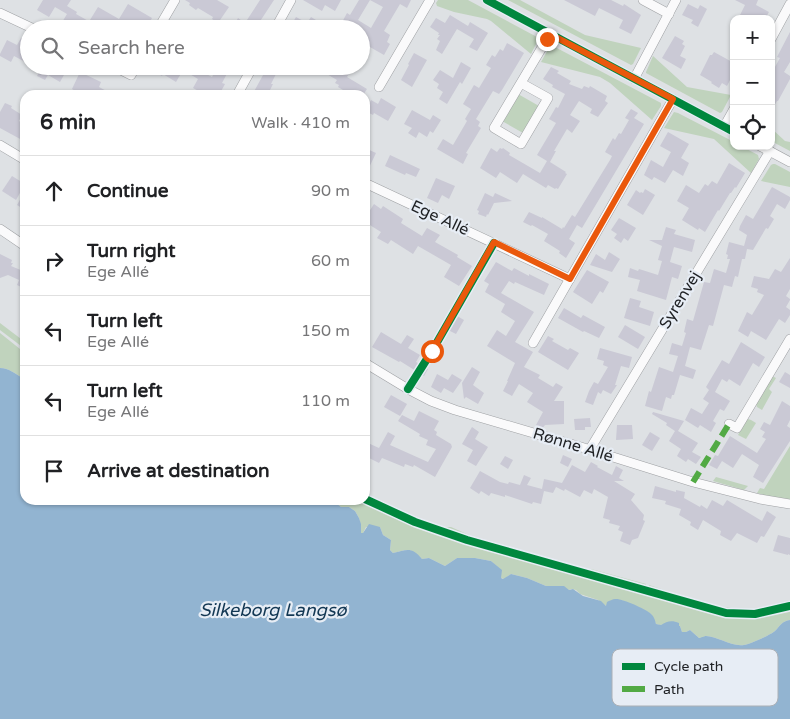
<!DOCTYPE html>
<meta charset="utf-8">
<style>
:root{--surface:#fff;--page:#f6f6f6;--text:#202124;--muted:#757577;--line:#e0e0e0}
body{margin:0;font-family:"Varela Round",sans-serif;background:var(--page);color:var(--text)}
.controls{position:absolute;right:15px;top:15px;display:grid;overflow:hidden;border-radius:10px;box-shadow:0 1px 4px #0004}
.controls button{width:45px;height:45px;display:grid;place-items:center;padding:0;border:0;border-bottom:1px solid var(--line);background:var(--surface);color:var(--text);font:25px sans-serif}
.stop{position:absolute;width:15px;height:15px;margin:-11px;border:4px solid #ea580c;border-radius:50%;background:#fff}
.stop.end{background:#ea580c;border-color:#fff;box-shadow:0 1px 5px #0008}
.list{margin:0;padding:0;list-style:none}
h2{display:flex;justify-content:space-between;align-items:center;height:65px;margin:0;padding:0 20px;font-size:21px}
h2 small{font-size:16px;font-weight:400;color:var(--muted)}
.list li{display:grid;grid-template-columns:32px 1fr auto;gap:15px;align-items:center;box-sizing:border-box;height:70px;padding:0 20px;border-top:1px solid var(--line)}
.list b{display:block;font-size:19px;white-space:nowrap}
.list p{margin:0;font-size:16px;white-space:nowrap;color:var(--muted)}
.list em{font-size:16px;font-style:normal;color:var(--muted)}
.icon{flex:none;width:28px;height:28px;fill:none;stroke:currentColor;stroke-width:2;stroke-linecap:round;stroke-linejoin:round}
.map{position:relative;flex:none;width:790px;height:719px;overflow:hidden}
.search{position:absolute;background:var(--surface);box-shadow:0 1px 4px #0004;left:20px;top:20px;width:350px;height:55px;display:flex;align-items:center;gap:12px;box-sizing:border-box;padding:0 18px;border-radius:28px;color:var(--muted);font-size:19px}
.panel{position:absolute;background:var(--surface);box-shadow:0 1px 4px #0004;left:20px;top:90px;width:350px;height:415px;border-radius:15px}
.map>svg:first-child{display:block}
.green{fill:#c0d3bd}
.water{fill:#92b4d1}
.building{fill:#cac9d5;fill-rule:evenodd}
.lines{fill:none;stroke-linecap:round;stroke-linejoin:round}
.minor-casing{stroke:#9ea0a3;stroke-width:10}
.minor{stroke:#fafafb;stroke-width:9}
.quiet{stroke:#52aa44;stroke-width:6;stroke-dasharray:12 6;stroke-linecap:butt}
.cycleway-casing{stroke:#e7edf5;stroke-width:11}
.cycleway{stroke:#00873e;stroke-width:8}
.route{stroke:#ea580c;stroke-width:6}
.labels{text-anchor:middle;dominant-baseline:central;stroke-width:4.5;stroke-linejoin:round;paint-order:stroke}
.street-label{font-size:16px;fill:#1f2124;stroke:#e7edf5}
.water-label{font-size:18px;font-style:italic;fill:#123753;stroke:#e7edf5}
.key{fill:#e7edf5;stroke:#abb0b6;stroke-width:1}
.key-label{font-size:14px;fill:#1f2124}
</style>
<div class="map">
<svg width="790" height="719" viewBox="0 0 790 719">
<rect width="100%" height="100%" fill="#dee1e4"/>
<g class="green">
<polygon points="438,0 468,0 537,37 538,40 531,54 491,21 487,19 454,12 437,6 436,3"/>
<polygon points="508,0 520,0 585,35 641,48 633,64 631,65"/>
<polygon points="550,46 553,46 661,103 661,106 652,120 610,83 600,77 541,62"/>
<polygon points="653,56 687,87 731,95 722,112 720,113 646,73 646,72"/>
<polygon points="518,94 539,106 523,133 502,121"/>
<polygon points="674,112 678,113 734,142 734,146 741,146 758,155 759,159 751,173 714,139 664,128"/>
<polygon points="771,128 785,141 790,142 790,151 771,141"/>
<polygon points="773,164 775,164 790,172 790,187 761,181 771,165"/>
<polygon points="0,323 25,342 25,349 0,330"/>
<path d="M0,333L25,353V379L23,378C15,374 9,368 0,368Z"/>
<polygon points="772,376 776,378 769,389 772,392 762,410 757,407 756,404"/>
<polygon points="748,419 751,420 756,423 746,439 738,435 745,422"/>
<polygon points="790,446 790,500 774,498 757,493 760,488 764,489"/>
<polygon points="716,477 748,486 744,490 713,481"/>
<path d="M326,500H365L415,524L466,541L720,613L729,614L757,615L790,607V620C782,621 780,626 775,631C772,634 749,645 744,645C731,647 717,636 706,636C704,637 701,638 699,638L690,630L686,632H682L680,626H678L679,623L660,625L656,624L651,614L640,608L621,600L606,606L598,600L580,594L576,590L571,589L569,590L559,586H546L527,578L511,574L504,579L501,578V570L491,561L475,558H457L445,566L429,558L422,559C409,547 409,549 393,553L390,550L391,540L383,535L380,527H366L363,533H360V531L361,527L359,518L355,511L349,507H341L336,503Z"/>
<polygon points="418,519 442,527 451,527 469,535 469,538 417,521"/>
<polygon points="591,569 646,584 645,589 589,573"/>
<path d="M649,585C683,596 719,611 755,609C767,608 779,605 790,602V604L756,613L725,611L647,589Z"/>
</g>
<path class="water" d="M0,368C9,368 15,374 23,378L25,379V500H326L336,503L341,507H349L355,511L359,518L361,524V533H363L369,524L380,527L383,535L391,540L390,550L393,553C406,550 412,546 422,559L429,558L445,566L457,558H475L491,561L502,570L501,578L503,579L511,574L527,578L546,586H564L569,590L573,589L583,596L601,601L606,606L607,602C609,601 613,599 615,599C622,598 645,609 650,613C654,616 655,620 656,624L661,625C667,621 672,620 679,623V626H680L682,632H686L690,630L699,638C700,638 705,636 706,636C717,636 731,647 744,645C749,645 772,634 775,631C780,626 782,621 790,620V719H0Z"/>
<g class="building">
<polygon points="43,0 71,0 67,6 77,12 76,14 92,23 88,29 58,29 67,14 55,7 49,17 37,10"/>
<polygon points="185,0 217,0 229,7 218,23 212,19 213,17 198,8 196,10 189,5 190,3"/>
<polygon points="260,0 274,0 255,29 232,29 238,18 245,23"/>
<polygon points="303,0 341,0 335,11 325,5 322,11"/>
<path d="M359,0H411L407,8L400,4L384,31L390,35L387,42L390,44L384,55L361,42V29H346L340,26L347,13L350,15ZM370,0L383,7L371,28L358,20Z"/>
<polygon points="564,0 611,0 623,6 624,4 641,15 631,34 619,28 623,20 599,8 595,16"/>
<polygon points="735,0 758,0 756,5 769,12 765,19 738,19 745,5"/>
<polygon points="128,4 152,18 146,29 136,29 127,23 124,29 105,29 90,20 98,7 119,19"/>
<polygon points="688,4 698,9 700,5 707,9 698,27 691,23 693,20 682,15"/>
<polygon points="450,15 468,26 470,22 488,33 477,51 469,47 474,39 457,29 442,54 436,50 440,41 437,39 440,35 438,35 439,33 430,27 436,18 445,23"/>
<polygon points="296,17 307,23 311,17 331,29 289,29"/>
<polygon points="178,20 194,29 174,29"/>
<polygon points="790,32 790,62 784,72 790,76 790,79 778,101 777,101 771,111 771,74 780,58 777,57"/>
<polygon points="675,36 684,41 682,44 685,46 680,56 686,59 681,69 662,58"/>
<polygon points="21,38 29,42 29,64 14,56 11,62 0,56 0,54 7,40 17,45"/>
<polygon points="507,43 524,53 502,90 499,94 493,91 476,119 480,122 478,126 481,128 466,153 468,154 463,164 437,149 443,139 453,145 467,121 465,119 471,109 463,104 474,85 479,88 491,68 486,65 492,55 495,57 500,49 503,51"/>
<polygon points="714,52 734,63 734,72 727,86 722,83 719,88 711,83 712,82 700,75 710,55 712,55"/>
<polygon points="414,53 427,60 412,87 401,80 409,65 408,64"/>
<polygon points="461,62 471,68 462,84 460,82 447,104 439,99 443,92 437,88 439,84 433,80 440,70 453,78"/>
<polygon points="42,66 69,66 60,82 48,75 45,80 37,76"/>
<polygon points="159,66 191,66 212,77 218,66 231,66 222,83 225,84 219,95 206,95 193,88 198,79 183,70 176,82 163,74 162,76 155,72"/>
<polygon points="268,66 280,66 271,84 273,84 270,90 266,95 252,95"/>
<polygon points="313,66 337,66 349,74 347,77 367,89 363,95 340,95 343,90 338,87 339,85 335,83 337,80"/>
<polygon points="551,67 559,71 557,73 571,81 569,84 582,89 584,86 589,88 590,86 607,96 605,101 608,103 598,117 590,113 592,109 579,101 570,115 580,121 572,133 567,129 554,151 556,151 550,162 566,172 565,173 567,174 558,189 556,188 555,189 548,185 546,188 523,174 517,183 500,172 496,178 480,168 491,148 497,152 500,148 502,149 503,148 510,153 509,155 540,173 547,161 537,155 556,123 549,119 556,107 558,108 565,94 552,87 553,85 543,79"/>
<polygon points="80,72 101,82 99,87 114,95 82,95 72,89"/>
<polygon points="381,98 396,107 388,121 374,113 373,115 365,111 371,100 378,104"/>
<polygon points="5,103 12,106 11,108 22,115 19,121 25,125 25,140 23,139 22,140 0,128 0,112"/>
<polygon points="631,109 638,113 634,118 644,124 582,228 577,225 569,239 575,243 566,258 559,253 560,251 544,241 548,234 532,225 531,226 523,222 529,212 542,218 542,217 562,229 563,227 564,228 572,215 575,217 610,160 612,156 605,152 613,138 615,140 619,133 621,134 629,120 625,118"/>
<polygon points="412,110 430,120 433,115 441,120 433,133 430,131 427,137 419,132 416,138 408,133 412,128 404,124"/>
<polygon points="668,132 689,144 681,158 689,163 683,176 673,170 665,183 654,177 652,180 644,175 651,160 663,167 671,152 660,146"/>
<polygon points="365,148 376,153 365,176"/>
<polygon points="390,155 420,169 416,177 406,173 405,175 385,166"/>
<polygon points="729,163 745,173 736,188 735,187 731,193 730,193 719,211 718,210 705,232 699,228 698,230 682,220 689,208 677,201 686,185 699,193 705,184 708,186 712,181 717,184"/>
<polygon points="12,176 25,184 16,200 2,191"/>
<polygon points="436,178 455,186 449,199 442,195 438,203 427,198"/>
<polygon points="772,187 790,197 790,200 785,209 777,204 770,216 774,219 768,229 766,228 753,250 747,249 745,259 742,259 738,277 735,276 732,287 724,285 713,326 709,325 701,350 690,347 685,366 696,370 693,379 680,375 674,395 672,395 671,399 666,397 662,411 645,406 649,391 651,392 659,367 673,372 678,356 669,354 672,343 682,346 686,333 684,332 687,319 693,321 704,282 710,283 714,269 726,273 730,259 727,259 728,255 726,254 729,242 744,246 747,235 739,230 740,226 746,215 753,219"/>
<polygon points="645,189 655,195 643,215 627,205 636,190 640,193 641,192 643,193"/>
<polygon points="25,191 25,210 17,205"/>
<polygon points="485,193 493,197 495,193 512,201 494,203 488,215 487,214 486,217 478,214 479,211 477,210"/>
<polygon points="374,204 381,209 383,206 403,219 401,223 422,236 427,228 440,235 435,242 458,255 457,257 472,266 459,286 444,277 451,265 418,246 413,254 391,240 388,244 377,238 381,232 365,222 365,218"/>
<polygon points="619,218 636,228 628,241 624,238 621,243 614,238 617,234 611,230"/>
<polygon points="666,227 676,230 674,234 695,240 692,252 674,247 670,262 682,266 678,279 672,277 666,300 637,291 640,280 628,277 630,268 638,271 639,269 658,275 662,261 658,260 662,246 649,240 662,240"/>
<polygon points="609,252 620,259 612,272 590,265 596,254 605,260"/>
<polygon points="0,254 12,260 11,263 13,263 11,266 23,271 25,266 25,289 17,285 19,280 8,275 0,278"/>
<polygon points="790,258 790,289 786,296 790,299 790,300 786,307 790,310 790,315 785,323 779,319 766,340 751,331 748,337 738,331 747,312 752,315 764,295 757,292 758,289 751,287 754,276 769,279 775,269 781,272"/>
<polygon points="496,262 512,271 514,268 529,276 529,274 549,284 544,295 515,282 514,284 509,281 501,293 534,312 515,342 533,352 524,367 540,375 538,378 553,387 556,383 563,387 554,401 564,401 564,424 545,425 542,429 536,425 543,412 527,402 533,393 519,384 512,396 503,391 508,381 507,381 515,363 487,346 497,330 506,336 515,321 501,312 505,304 485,292 489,284 484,281"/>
<polygon points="587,270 609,282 603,293 600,291 592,304 573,292"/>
<polygon points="630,298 641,301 639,307 654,312 650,326 624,318"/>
<polygon points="564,308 581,318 583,315 605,327 599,338 584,331 583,332 558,318"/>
<polygon points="457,316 464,320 456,334 448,330"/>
<polygon points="625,325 645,337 638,349 618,337"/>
<polygon points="381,332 401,344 407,335 414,339 408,348 420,355 416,362 428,369 424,376 400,361 399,362 372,347"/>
<polygon points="548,336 554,339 552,341 568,350 570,348 579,353 568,370 538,352"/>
<polygon points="741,342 765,357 759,367 753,363 740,386 729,379 727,382 722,379 715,392 730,401 724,411 720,409 713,421 716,423 711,432 700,425 698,428 685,420 691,408 702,414 709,403 703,399 709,390 706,387 722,360 729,364"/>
<polygon points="600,348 632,357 629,368 621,366 615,385 617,385 611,394 603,390 601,394 598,392 593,405 585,402 589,391 594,382 598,384 608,367 603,365 604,361 597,359"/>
<polygon points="472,367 480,372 473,385 484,393 478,404 466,397 464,399 462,383"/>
<polygon points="785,372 790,375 790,388 779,382"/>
<polygon points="437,374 448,380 452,374 462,380 453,393 444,388 441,393 431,387"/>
<polygon points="391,395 407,404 400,416 384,407"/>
<polygon points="782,401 790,406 790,420 787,426 790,428 790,441 763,483 753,477 759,465 742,454 733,468 722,461 717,469 709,465 715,455 718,456 730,436 757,453 766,439 762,437 765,432 760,429 764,422 770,425"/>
<polygon points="419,411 439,421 434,430 437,432 436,435 451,444 452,447 435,477 414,465 413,467 405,464 404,467 382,458 379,463 365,456 365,450 368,443 379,448 388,432 395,436 390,445 428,462 436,449 426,445 428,440 419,436 420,434 398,421 402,415 414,421"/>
<polygon points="653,412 684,421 678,431 698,443 692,452 701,457 696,464 688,459 686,462 677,456 681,449 669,441 675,431 666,425 667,423 652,414"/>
<polygon points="590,418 591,427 585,427 585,430 575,430 574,419"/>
<polygon points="617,425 632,425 633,439 616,440"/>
<polygon points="472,427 479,432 475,439 488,447 476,466 467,461 473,450 462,444"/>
<polygon points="650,432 660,438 652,451 642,445"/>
<polygon points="563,455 572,459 568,467 560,463"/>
<polygon points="505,456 513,460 508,469 500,464"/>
<polygon points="591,462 598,466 597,467 612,475 616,466 623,470 619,478 624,481 614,481 635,494 631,500 644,515 643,520 645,521 638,538 632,540 630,545 620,541 623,532 618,530 620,526 609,523 610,520 603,518 608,497 594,489 592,494 584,490 580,497 565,489 564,491 556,487 553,493 544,491 541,504 533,502 532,504 505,495 505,497 491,493 489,496 481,491 479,494 470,488 480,471 500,482 508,484 509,482 520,485 524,475 531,478 527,485 542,489 544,479 562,483 572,465 585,472"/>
<polygon points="655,486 676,492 676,490 685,492 684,498 700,507 701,505 707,509 712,500 723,506 727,500 762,521 767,511 776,517 764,537 761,536 757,543 737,533 731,541 720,535 721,531 703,520 698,530 690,525 691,522 679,515 681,509 665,504 666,501 652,498"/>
<polygon points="778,535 790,538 790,555 788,554 788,555 773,551"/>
</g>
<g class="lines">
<defs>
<g id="minor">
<polyline points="487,0 734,132"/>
<polyline points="643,0 669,14"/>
<polyline points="0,13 34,29"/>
<polyline points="158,29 175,0"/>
<polyline points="275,29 291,0"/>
<polyline points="771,39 790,4"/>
<polyline points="113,66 131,75 136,66"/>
<polyline points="634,79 676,0"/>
<polyline points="521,83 548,98 521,144 494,128 550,34"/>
<polyline points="379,87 430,0"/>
<polyline points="237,95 253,66"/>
<polyline points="724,127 734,109"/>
<polyline points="0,145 25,160"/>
<polyline points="760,146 790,162"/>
<polyline points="365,183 570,279"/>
<polyline points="0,229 25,246"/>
<polyline points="533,343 673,99"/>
<polyline points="365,363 408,389 431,401 455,410 581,447 693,482 760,499 790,504"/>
<polyline points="729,424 737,428 790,339"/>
<polyline points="590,449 770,151"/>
</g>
</defs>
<use href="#minor" class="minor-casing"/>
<use href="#minor" class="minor"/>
<polyline class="quiet" points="693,482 729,424"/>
<defs>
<g id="cycleway">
<polyline points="487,0 734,132"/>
<polyline points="408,389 432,351 494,243"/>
<polyline points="365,499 415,522 467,540 726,613 755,614 790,606"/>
</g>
</defs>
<use href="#cycleway" class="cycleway-casing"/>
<use href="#cycleway" class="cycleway"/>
</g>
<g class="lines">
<polyline class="route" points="432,351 494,242 570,279 673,99 550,34 547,39"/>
</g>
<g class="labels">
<g class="street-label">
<text transform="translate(440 218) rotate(25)">Ege Allé</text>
<text transform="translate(680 300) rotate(-59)">Syrenvej</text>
<text transform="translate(573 445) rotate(17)">Rønne Allé</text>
</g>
<g class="water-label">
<text x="273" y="610">Silkeborg Langsø</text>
</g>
</g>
<rect x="612" y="649" width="166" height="57" rx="8" class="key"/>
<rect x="622" y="663" width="23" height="7" fill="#00873e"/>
<rect x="622" y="686" width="23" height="6" fill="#52aa44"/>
<g class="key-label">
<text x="654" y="671">Cycle path</text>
<text x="654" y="694">Path</text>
</g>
</svg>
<div class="controls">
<button>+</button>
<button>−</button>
<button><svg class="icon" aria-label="locate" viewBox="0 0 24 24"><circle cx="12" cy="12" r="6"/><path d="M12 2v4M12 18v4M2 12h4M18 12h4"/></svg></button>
</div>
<div class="stop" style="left:432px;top:351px"></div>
<div class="stop end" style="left:547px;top:39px"></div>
<div class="search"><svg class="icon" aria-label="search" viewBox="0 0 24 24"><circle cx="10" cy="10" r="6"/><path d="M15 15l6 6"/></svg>Search here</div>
<section class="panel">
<h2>6 min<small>Walk · 410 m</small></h2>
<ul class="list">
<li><svg class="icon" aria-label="ahead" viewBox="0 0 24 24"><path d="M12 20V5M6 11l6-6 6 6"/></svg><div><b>Continue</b></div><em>90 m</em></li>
<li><svg class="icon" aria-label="right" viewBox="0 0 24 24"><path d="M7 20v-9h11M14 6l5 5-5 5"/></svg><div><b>Turn right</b><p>Ege Allé</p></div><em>60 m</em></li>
<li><svg class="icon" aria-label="left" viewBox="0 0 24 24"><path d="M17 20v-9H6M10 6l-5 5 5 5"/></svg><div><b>Turn left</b><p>Ege Allé</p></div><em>150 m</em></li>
<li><svg class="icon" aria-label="left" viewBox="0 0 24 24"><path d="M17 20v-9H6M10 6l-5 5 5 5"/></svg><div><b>Turn left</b><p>Ege Allé</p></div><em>110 m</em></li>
<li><svg class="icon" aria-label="arrive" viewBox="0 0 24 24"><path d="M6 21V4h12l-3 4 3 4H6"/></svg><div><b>Arrive at destination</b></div></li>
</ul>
</section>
</div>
